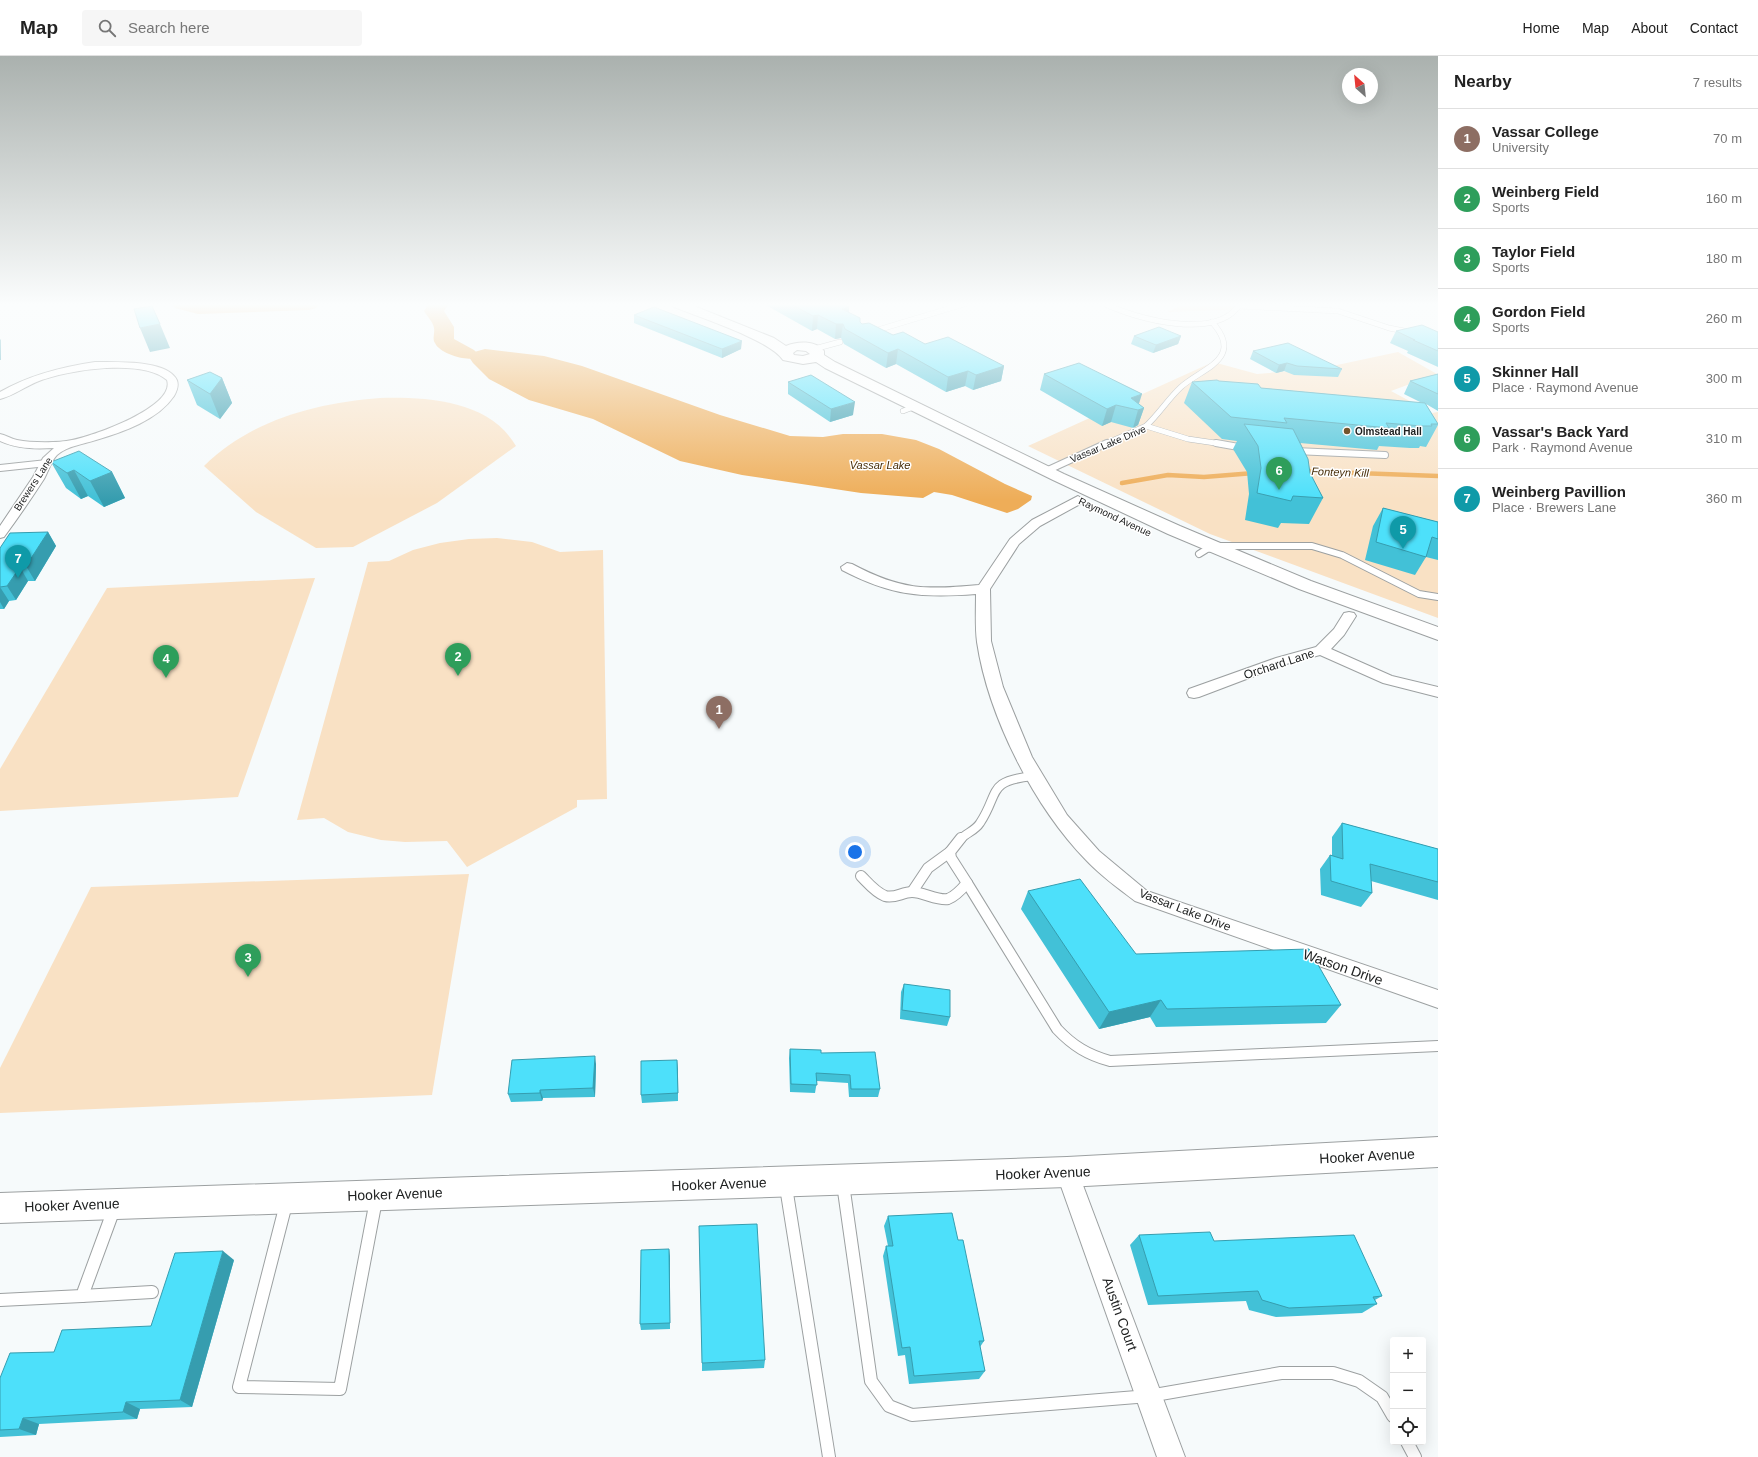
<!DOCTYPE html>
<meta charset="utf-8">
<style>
:root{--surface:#fff;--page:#f6f6f6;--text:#222;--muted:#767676;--line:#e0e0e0;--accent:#d93025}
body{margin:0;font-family:Arial,sans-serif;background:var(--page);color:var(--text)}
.controls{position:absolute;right:12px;bottom:12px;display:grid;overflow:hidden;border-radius:4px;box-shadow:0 4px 16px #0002}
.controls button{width:36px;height:36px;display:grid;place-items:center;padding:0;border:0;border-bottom:1px solid var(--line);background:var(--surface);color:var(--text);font:20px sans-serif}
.compass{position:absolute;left:1342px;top:12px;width:36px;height:36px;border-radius:50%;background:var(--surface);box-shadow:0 4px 16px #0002;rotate:333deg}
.you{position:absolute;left:855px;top:796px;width:14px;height:14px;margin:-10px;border:3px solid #fff;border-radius:50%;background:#1a73e8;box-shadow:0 0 0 6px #1a73e833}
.badge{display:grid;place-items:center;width:26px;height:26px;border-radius:50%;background:var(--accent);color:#fff;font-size:13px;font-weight:700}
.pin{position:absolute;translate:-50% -33px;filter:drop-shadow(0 1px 2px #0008)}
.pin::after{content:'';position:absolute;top:21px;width:14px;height:12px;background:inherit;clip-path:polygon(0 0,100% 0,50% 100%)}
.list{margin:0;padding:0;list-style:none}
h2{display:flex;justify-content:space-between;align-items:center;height:52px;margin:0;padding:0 16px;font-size:17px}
h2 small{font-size:13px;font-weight:400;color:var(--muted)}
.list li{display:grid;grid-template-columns:26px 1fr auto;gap:12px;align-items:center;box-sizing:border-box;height:60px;padding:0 16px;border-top:1px solid var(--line)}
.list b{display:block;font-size:15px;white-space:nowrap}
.list p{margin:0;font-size:13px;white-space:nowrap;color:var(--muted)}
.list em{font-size:13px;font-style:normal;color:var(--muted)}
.icon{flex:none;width:22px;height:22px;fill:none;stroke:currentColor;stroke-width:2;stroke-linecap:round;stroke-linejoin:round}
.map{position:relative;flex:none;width:1438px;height:1401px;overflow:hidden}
header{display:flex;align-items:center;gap:24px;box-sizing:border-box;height:56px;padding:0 20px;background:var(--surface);border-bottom:1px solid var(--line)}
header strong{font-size:19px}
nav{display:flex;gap:22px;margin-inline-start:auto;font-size:14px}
.search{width:280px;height:36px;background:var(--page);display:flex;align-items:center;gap:10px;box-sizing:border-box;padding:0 14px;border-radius:4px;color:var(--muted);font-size:15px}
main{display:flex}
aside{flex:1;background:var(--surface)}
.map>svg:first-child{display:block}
.green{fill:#f9e1c4}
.water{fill:#eead58}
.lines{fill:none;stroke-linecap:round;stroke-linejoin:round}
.stream{stroke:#eead58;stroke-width:4.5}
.river{fill:#eead58;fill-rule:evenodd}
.service-far4-casing{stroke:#9ca0a1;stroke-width:6}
.service-far3-casing{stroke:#9ca0a1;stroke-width:8}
.service-far2-casing{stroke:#9ca0a1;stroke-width:10}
.service-far1-casing{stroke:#9ca0a1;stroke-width:12}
.service-casing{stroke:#9ca0a1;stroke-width:14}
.minor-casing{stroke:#9ca0a1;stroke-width:2}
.tertiary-casing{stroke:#9ca0a1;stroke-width:2}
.secondary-casing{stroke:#9ca0a1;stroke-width:2}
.service-far4{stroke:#fff;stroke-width:5}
.service-far3{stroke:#fff;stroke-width:6}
.service-far2{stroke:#fff;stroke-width:8}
.service-far1{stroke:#fff;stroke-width:10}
.service{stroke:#fff;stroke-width:12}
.minor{fill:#fff;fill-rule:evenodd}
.tertiary{fill:#fff;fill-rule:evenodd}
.secondary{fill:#fff;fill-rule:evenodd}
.wall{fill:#42c1d7}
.shaded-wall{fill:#369daf}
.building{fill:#4de0fa;stroke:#369daf}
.poi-dot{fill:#75542b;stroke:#fff;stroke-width:1.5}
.labels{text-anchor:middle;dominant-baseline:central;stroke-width:3;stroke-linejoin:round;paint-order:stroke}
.far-poi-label{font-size:10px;font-weight:bold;fill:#202222;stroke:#fff;text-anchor:start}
.far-street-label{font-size:10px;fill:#202222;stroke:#fff}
.far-water-label{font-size:11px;font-style:italic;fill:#482e09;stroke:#fff}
.street-label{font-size:12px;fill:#202222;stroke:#fff}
.near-street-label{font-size:14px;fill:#202222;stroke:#fff}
</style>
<header>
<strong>Map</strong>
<div class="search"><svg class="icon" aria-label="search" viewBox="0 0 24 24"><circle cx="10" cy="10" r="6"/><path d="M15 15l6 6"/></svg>Search here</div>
<nav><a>Home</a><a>Map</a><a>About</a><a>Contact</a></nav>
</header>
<main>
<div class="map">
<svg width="1438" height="1401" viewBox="0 0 1438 1401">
<rect width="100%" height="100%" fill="#f6fafb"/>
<g class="green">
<polygon points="1184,248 1270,248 1280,252 1167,256"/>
<polygon points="1398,296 1437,318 1391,335 1432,357 1438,356 1438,562 1210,478 1028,390 1213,306 1257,318 1323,312"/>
<path d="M380,342C427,341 489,344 516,390L437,447L353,491L316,492L256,456L204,410C251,364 315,347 380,342Z"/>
<polygon points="497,482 532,486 560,496 603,494 607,743 577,744 577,751 467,811 447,785 405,786 381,784 348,776 324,762 297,764 368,506 389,505 413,494 440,487 469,483"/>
<polygon points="315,522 238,741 0,755 0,713 107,532"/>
<polygon points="469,818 432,1039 0,1057 0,1012 91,831"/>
</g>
<polygon class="water" points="485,293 544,300 582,310 720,359 790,380 823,381 843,378 882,378 916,384 939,393 1005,428 1032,440 1031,444 1018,453 1007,457 952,439 934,436 923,442 861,437 742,419 680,405 593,363 529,344 489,323 473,307 467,298"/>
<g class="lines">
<g class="stream">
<polyline points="1303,415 1438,420"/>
<polyline points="1122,427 1168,419 1204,421 1254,417"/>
</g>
<g class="river">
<polygon points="172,248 319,248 316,252 309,254 198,258 175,252"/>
<path d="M429,248H449L444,255L454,271V283L474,294L478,298L474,302C465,305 439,297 435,287C432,283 435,277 434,272C433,266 427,260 424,255Z"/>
</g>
<defs>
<g id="service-far4">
<path d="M1105,248C1137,263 1217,285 1240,248"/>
<polyline points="1240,250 1338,255 1389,272 1409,276"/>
<polyline points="871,276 964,248"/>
<polyline points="814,293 840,286"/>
<polyline points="903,355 916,350"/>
<path d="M1146,370C1159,358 1168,343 1181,331C1202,312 1245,303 1212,266"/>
<polyline points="1105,388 1146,370 1188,383 1222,388"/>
</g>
<g id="service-far3">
<polyline points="1216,387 1244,392"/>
<polyline points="1295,395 1385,399"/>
<polyline points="0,412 47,407"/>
<polyline points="1046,415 1107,387"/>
<polyline points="1199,498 1207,493 1220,490 1312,490 1342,499 1419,538 1438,541"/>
</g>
<path id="service-far2" d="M961,783C966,777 975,775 980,767C1000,737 986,725 1033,720"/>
<g id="service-far1">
<path d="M861,820C868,827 875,836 885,840C895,843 902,836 912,836C923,836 938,845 948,843C956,840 962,833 967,827L951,802L950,796L961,782"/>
<path d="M967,827L1057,973C1073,990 1088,999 1110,1005L1438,990"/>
<polyline points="912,836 928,812 950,796"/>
</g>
<g id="service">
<polyline points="843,1128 871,1325 889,1350 912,1359 1149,1340 1281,1317 1333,1317 1359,1325 1382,1341 1393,1360"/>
<polyline points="786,1131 829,1401"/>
<polyline points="286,1148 239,1331 340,1333 376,1144"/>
<polyline points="82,1240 152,1236"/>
<polyline points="0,1244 82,1240 114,1153"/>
<polyline points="1407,1386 1415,1401"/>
</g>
<g id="minor">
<path d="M95,306C114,306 161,304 174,320C180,326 178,333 174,340C158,364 123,376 96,384C84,388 67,390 57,399C51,405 48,416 44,423C31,443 18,462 4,481L0,482V470L33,421L43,402L54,392C36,393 17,393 0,385V378C6,379 11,383 17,384C32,387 58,387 72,384C93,380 176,351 167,324C142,302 68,314 39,325C26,330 13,340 0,343V336C30,319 61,311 95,306Z"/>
<path d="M1078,440L1084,444L1082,447L1040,470L1019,488L990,533L991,585L1003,631L1032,701L1067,759L1099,795L1147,835L1438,934V952L1135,845C1118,832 1101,820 1086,804C1034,751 988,660 977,586C975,570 976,554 976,538C922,542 892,540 842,514L841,511L847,507L852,508C901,534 924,534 979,529L1010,483L1032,464Z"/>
<polygon points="1349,556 1354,557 1356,560 1344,579 1331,593 1392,620 1438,631 1438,641 1383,627 1320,599 1286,608 1199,641 1194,642 1189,641 1187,637 1189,633 1276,602 1316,591 1334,573 1344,557"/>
<polygon points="1067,1105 1075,1108 1078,1116 1185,1401 1157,1401 1056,1116 1059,1108"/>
</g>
<polygon id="tertiary" points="1438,1081 1438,1111 1067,1131 0,1167 0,1137 1067,1101"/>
<path id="secondary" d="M672,248H689L774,282L786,290C797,285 816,284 824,295V299L835,306L1064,418L1180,470L1311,525L1438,571V584L1299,533L1168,478L1053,424L825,312L816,306L803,308L783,304C770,284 699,261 674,251ZM797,294L806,295L810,298L803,300L794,299L793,297Z"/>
</defs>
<use href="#service-far4" class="service-far4-casing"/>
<use href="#service-far3" class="service-far3-casing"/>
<use href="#service-far2" class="service-far2-casing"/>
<use href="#service-far1" class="service-far1-casing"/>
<use href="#service" class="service-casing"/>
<use href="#minor" class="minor-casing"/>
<use href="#tertiary" class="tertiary-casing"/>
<use href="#secondary" class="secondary-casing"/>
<use href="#service-far4" class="service-far4"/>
<use href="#service-far3" class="service-far3"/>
<use href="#service-far2" class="service-far2"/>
<use href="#service-far1" class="service-far1"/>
<use href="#service" class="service"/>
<use href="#minor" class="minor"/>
<use href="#tertiary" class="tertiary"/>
<use href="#secondary" class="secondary"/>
</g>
<g class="wall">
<polygon points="764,248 844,248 849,251 849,256 862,268 893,279 1004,310 1001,325 973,334 965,330 946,336 896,308 886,312 844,288 841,282 835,283 817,273 812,275"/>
<polygon points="634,259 741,293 722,302 634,267"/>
<polygon points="1396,275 1438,276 1438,311 1407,297 1408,295 1390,287"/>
<polygon points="1134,280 1181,280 1178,288 1153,297 1131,288"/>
<polygon points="1253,295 1342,313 1338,321 1294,319 1284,315 1276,317 1250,303"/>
<polygon points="1044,318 1139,348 1144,352 1138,369 1133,372 1111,366 1102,370 1040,334"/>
<polygon points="1438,318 1438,355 1426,348 1438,368 1438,369 1426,391 1420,390 1419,392 1410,392 1379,390 1377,394 1300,387 1310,417 1323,442 1309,468 1281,467 1278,472 1245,464 1249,438 1247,416 1233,393 1237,385 1222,383 1184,347 1192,326 1219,325 1261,332 1422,347 1404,338 1410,325"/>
<polygon points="222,322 232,347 220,363 197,349 187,324"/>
<polygon points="788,326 853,359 830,366 788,338"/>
<polygon points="51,406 112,416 125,442 104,451 88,440 81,443 66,432"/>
<polygon points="1383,452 1438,466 1438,504 1426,501 1415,519 1365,504 1373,470"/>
<polygon points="48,476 56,490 35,525 28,525 16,544 9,545 4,553 0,553 0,492"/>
<polygon points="1342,767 1438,793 1438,844 1371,825 1372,837 1361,851 1321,839 1320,813 1330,799 1332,800 1332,781"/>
<polygon points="1028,835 1136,898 1341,949 1326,967 1156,971 1150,961 1099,973 1021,853"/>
<polygon points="904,928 950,961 947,970 900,963 901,936"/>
<polygon points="790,993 821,997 880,1033 878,1041 849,1041 848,1027 817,1025 815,1037 790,1036 789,1002"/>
<polygon points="596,1008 595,1041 543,1042 542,1045 511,1046 508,1038"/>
<polygon points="678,1012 678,1045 642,1047 641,1039"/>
<polygon points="888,1160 958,1184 984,1285 980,1291 985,1315 979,1323 909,1328 905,1299 898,1300 883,1200 886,1190 888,1190 884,1170"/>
<polygon points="1139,1179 1214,1185 1382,1240 1375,1244 1377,1248 1362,1257 1276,1261 1249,1254 1246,1245 1148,1249 1130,1189"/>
<polygon points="670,1200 670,1273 641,1274 640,1268"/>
<polygon points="234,1204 192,1351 140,1353 137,1363 39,1368 36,1379 0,1381 0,1322 151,1270"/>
<polygon points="765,1304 764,1312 702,1315 702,1307"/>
</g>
<g class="shaded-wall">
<polygon points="849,251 848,265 842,253"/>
<polygon points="818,259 817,273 812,275 813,260"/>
<polygon points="160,268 170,292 150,296 140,272"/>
<polygon points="836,268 843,268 841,282 835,283"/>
<polygon points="1181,280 1178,288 1153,297 1156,289"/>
<polygon points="0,283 1,284 1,304 0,304"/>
<polygon points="742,285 741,293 722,302 722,293"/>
<polygon points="898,293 896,308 886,312 888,297"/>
<polygon points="1287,307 1284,315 1276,317 1279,309"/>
<polygon points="1004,310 1001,325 973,334 976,319"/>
<polygon points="968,315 965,330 946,336 948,321"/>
<polygon points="222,322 232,347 220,363 210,338"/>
<polygon points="1142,338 1137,354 1131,342"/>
<polygon points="855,346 853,359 830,366 831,353"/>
<polygon points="1116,349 1111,366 1102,370 1107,353"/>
<polygon points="1144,352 1138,369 1133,372 1138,354"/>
<polygon points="74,414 88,440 81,443 67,417"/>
<polygon points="112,416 125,442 104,451 90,425"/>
<polygon points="48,476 56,490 35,525 26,510"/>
<polygon points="20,511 28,525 16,544 7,530"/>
<polygon points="0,531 9,545 4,553 0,546"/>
<polygon points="1161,944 1150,961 1099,973 1109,956"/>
<polygon points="595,1000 596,1008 595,1041 593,1032"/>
<polygon points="677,1004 678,1012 678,1045 678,1037"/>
<polygon points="540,1034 543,1042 542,1045 540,1037"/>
<polygon points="669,1193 670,1200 670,1273 670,1267"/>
<polygon points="223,1195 234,1204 192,1351 180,1344"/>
<polygon points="126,1346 140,1353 137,1363 123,1356"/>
<polygon points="23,1362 39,1368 36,1379 19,1373"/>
</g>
<g class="building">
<polygon points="791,248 844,248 849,251 842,253 860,262 860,266 862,268 869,267 893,279 903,276 925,288 948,281 1004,310 976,319 968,315 948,321 898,293 888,297 845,273 843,268 836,268 818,259 813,260"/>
<polygon points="152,250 160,268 140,272 134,253"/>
<polygon points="654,251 742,285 722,293 634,259"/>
<polygon points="1422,269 1438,276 1438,295 1413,284 1415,284 1396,275"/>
<polygon points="1159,271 1181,280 1156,289 1134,280"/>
<polygon points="1288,287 1342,313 1297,310 1287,307 1279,309 1253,295"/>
<polygon points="1079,307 1142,338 1131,342 1144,352 1138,354 1116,349 1107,353 1044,318"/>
<polygon points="210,316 222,322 210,338 187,324"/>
<polygon points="1438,318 1438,338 1410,325"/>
<polygon points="811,319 855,346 831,353 788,326"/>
<polygon points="1217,324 1219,325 1258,328 1261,332 1425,347 1438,368 1431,368 1432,370 1422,370 1386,367 1389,372 1284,362 1287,367 1231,361 1192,326"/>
<polygon points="1244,368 1293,373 1308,403 1310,417 1323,442 1293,440 1291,445 1257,437 1261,412 1258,390"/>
<polygon points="79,395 112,416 90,425 74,414 67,417 51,406"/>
<polygon points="1383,452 1438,466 1438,483 1432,481 1426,501 1376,486"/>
<polygon points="48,476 26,510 20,511 7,530 0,531 0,492 10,477"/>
<polygon points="1342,767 1438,793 1438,826 1370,808 1372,837 1331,825 1330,799 1343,803"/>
<polygon points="1080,823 1136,898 1309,893 1341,949 1167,953 1161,944 1109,956 1028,835"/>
<polygon points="904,928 950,934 950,961 902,954"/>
<polygon points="790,993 821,994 821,997 875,996 880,1033 851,1033 850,1019 816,1017 817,1029 791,1028"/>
<polygon points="595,1000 593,1032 540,1034 540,1037 508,1038 512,1004"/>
<polygon points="677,1004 678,1037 641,1039 641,1005"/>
<polygon points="952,1157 958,1184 963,1184 984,1285 979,1285 985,1315 914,1320 910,1291 902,1292 886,1190 893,1190 888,1160"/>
<polygon points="757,1168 765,1304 702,1307 699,1170"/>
<polygon points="1210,1176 1214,1185 1354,1179 1382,1240 1373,1241 1377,1248 1289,1252 1262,1244 1258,1235 1158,1240 1139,1179"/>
<polygon points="669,1193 670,1267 640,1268 641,1194"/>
<polygon points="223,1195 180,1344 126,1346 123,1356 23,1362 19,1373 0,1374 0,1322 10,1297 54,1296 62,1274 151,1270 175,1197"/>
</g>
<linearGradient id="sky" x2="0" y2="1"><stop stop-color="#aab1ae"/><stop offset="0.56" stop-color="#fbfdfd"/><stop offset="1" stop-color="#fbfdfd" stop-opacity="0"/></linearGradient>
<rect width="1438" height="444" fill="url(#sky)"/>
<circle class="poi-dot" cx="1347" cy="375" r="4"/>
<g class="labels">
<g class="far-poi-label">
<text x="1355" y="375">Olmstead Hall</text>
</g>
<g class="far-street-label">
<text transform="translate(1108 388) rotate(-23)">Vassar Lake Drive</text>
<text transform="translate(33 428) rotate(-57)">Brewers Lane</text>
<text transform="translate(1115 461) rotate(25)">Raymond Avenue</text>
</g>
<g class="far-water-label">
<text x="880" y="409">Vassar Lake</text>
<text transform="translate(1340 416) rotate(2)">Fonteyn Kill</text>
</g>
<g class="street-label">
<text transform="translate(1279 608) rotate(-18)">Orchard Lane</text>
<text transform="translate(1185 854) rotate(21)">Vassar Lake Drive</text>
</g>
<g class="near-street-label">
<text transform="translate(1343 911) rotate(19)">Watson Drive</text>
<text transform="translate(1367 1100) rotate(-3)">Hooker Avenue</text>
<text transform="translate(1043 1117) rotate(-2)">Hooker Avenue</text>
<text transform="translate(719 1128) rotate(-2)">Hooker Avenue</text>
<text transform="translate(395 1138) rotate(-2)">Hooker Avenue</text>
<text transform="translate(72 1149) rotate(-2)">Hooker Avenue</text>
<text transform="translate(1120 1258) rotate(70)">Austin Court</text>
</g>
</g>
</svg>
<div class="controls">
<button>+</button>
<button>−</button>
<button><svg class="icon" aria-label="locate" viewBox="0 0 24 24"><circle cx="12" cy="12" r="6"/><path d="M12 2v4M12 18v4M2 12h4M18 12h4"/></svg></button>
</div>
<svg class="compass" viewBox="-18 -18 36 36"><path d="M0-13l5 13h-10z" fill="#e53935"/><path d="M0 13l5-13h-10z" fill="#767676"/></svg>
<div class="you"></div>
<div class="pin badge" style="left:719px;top:673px;background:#8d6e63">1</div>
<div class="pin badge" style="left:458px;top:620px;background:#2e9e5b">2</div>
<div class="pin badge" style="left:248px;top:921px;background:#2e9e5b">3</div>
<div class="pin badge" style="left:166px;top:622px;background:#2e9e5b">4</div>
<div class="pin badge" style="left:1403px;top:493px;background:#0f9aa8">5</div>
<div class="pin badge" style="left:1279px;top:434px;background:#2e9e5b">6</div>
<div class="pin badge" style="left:18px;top:522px;background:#0f9aa8">7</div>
</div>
<aside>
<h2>Nearby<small>7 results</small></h2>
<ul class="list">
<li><span class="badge" style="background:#8d6e63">1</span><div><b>Vassar College</b><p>University</p></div><em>70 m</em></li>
<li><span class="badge" style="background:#2e9e5b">2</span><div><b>Weinberg Field</b><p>Sports</p></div><em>160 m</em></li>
<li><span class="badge" style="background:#2e9e5b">3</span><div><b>Taylor Field</b><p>Sports</p></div><em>180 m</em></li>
<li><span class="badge" style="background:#2e9e5b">4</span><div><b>Gordon Field</b><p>Sports</p></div><em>260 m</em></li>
<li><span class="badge" style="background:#0f9aa8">5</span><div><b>Skinner Hall</b><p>Place · Raymond Avenue</p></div><em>300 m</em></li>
<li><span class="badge" style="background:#2e9e5b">6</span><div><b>Vassar's Back Yard</b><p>Park · Raymond Avenue</p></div><em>310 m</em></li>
<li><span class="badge" style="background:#0f9aa8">7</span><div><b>Weinberg Pavillion</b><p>Place · Brewers Lane</p></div><em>360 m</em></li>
</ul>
</aside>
</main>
